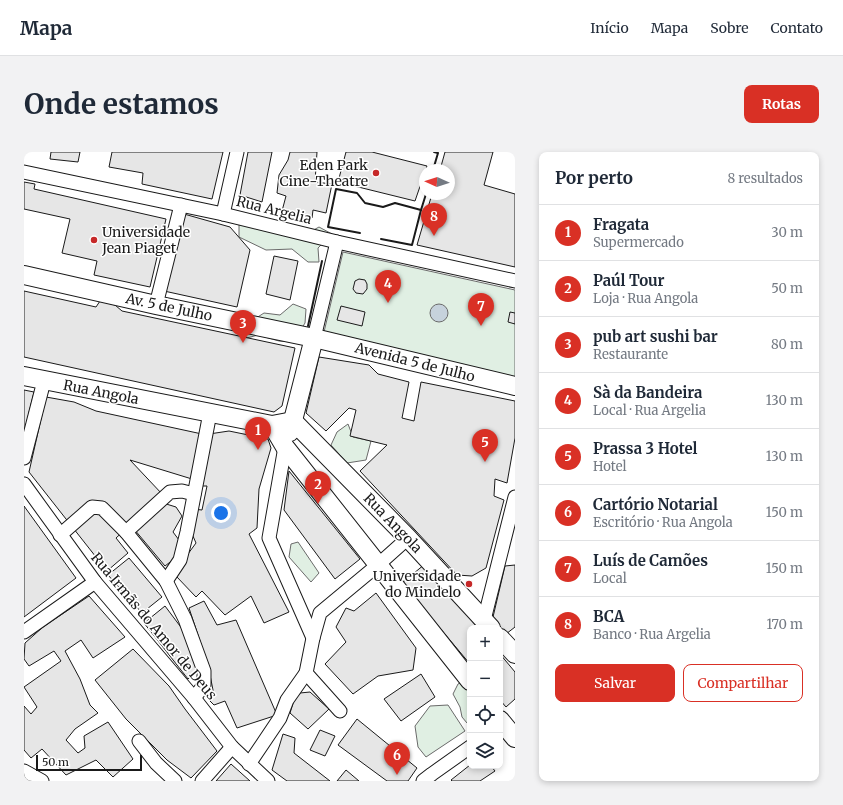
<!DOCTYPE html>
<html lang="pt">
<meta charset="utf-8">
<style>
:root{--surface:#fff;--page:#f2f2f3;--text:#1f2937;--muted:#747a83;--line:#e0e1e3;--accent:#d93025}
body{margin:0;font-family:Merriweather,serif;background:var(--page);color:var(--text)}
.controls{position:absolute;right:12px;bottom:12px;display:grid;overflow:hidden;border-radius:8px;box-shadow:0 2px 6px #0003}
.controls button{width:36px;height:36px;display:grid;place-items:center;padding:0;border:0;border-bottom:1px solid var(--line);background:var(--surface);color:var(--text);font:20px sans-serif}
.compass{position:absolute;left:395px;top:12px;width:36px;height:36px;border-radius:50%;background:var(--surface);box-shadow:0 2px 6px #0003;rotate:273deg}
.scale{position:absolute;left:12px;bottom:10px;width:106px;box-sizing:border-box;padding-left:4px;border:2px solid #1a1a1a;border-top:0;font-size:11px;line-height:14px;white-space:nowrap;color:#1a1a1a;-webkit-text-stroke:3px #fff;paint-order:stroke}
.you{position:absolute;left:197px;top:361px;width:14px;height:14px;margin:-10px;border:3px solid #fff;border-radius:50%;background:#1a73e8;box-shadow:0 0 0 6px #1a73e833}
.badge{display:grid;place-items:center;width:26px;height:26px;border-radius:50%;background:var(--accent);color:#fff;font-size:13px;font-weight:700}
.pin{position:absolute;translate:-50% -33px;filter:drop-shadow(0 1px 2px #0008)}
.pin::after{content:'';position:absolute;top:21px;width:14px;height:12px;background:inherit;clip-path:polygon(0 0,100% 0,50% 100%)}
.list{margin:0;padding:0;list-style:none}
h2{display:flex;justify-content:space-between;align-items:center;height:52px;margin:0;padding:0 16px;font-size:17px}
h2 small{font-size:13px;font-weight:400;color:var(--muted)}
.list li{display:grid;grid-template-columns:26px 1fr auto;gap:12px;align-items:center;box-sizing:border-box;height:56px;padding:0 16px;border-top:1px solid var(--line)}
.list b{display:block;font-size:15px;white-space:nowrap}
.list p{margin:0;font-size:13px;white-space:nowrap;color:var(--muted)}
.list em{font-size:13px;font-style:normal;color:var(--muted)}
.actions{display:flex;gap:8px;padding:12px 16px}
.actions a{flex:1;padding:9px 0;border:1px solid var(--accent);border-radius:8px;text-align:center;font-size:14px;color:var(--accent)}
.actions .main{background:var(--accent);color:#fff}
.icon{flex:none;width:22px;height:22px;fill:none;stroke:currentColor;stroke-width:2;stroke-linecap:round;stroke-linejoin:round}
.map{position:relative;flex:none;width:491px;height:629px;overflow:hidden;border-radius:8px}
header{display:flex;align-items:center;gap:24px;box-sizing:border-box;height:56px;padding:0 20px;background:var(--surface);border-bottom:1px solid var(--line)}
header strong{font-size:19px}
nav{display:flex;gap:22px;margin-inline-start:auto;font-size:14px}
.intro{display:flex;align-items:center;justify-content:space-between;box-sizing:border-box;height:96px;padding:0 24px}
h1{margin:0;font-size:28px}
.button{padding:10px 18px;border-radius:8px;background:var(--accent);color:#fff;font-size:14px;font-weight:700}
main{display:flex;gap:24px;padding:0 24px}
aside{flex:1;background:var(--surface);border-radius:8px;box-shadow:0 2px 6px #0003}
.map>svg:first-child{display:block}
.green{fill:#e0efe3;stroke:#6a6a6a}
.water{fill:#c6d2dc;stroke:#6a6a6a}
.building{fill:#e6e6e6;stroke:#1a1a1a}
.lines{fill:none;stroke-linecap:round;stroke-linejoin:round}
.street-casing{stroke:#1a1a1a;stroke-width:15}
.secondary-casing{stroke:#1a1a1a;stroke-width:20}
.street{stroke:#fff;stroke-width:13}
.secondary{stroke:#fff;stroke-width:18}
.wall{stroke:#1a1a1a;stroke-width:2}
.poi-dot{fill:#c62828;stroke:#fff;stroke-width:1.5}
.labels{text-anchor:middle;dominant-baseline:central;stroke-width:3;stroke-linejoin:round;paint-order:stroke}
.poi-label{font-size:14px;fill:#1a1a1a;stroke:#fff;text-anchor:end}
.street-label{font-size:14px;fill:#1a1a1a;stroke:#fff}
</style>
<header>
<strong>Mapa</strong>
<nav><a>Início</a><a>Mapa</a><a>Sobre</a><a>Contato</a></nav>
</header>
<div class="intro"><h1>Onde estamos</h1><a class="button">Rotas</a></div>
<main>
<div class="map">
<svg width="491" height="629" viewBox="0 0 491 629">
<rect width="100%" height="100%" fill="#fff"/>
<g class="green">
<polygon points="215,66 275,86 295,75 308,82 294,96 295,110 284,110 268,97 242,98 215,85"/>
<polygon points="319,100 491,138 491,226 300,180"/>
<polygon points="269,152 282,157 281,171 269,190 255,189 234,183 219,187 212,179 240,161 256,163"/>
<polygon points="324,272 329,285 347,289 342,308 323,311 307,293 313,280"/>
<polygon points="274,390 295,421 287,430 265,405 267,392"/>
<polygon points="439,529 446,538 446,569 443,571 438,565 436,555 429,542 434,532"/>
<polygon points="424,553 441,579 402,605 394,595 391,574 406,554"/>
</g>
<circle class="water" cx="415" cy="161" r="9"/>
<g class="building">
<polygon points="27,0 56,0 54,10 26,7"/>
<polygon points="88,0 199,0 188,47 118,32 119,21 85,15"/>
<polygon points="224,0 248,0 238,50 216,43"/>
<polygon points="266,0 293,0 291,30 308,32 302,61 289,58 288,66 258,59 262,44 253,41 255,23 264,8"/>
<polygon points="322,0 348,0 403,14 391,49 314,30"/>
<polygon points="421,0 469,0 460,33 491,42 491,115 393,93 408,42 425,42 425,18 416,18"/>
<polygon points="0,30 11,32 10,37 142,67 126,135 70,123 73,109 38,101 46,67 0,57"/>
<polygon points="160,62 206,75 226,98 213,155 140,139"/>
<polygon points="250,104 274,109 266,148 242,142"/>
<polygon points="335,127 341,128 343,132 343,137 339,142 332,141 329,137 331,129"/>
<polygon points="0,139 72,155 76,149 91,153 98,159 271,196 258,254 250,260 0,205"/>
<polygon points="317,154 341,160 338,174 313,168"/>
<polygon points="486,160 491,161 491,172 484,170"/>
<polygon points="295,205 345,213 354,222 385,230 378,266 390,269 397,230 491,249 491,286 483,331 471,327 470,344 480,348 462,416 448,424 433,423 336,319 363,293 326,284 332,258 325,256 302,279 282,261"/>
<polygon points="0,238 10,240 1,277 0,277"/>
<polygon points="22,245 50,250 72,259 178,282 168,327 106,308 139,343 92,386 104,401 83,419 5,320"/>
<polygon points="205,279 244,287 247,296 235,337 233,376 225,382 265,460 240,471 227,444 201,463 178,439 172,445 152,424 161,406 172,391 165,375 169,357 178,358 183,334 177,334 185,282"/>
<polygon points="265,319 336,407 311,427 260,358"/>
<polygon points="139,351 152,355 158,364 149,380 155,388 150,407 141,414 110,377"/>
<polygon points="0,354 52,426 0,465"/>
<polygon points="105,406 138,445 118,461 84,423"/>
<polygon points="401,412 454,476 446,476 446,512 378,431"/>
<polygon points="491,413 491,475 482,482 469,465 481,414"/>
<polygon points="352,441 392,496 389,518 354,524 329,542 301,512 322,490 312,475 322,456 330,459"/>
<polygon points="65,444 101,485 69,506 57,488 41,499 56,527 66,553 74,561 51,577 42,588 54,601 61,596 60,584 84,570 109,607 89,625 72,608 42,623 18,597 7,606 0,598 0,554 7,562 13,555 0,535 37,509 30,499 5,514 0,507 1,491 19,475"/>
<polygon points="180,449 193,473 212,468 253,563 213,576 201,549 190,553 186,549 190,543 184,513 165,456"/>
<polygon points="141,454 159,478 174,518 164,527 120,471"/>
<polygon points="109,497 145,534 161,557 193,599 167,626 143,608 102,567 71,528"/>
<polygon points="476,502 491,520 491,547 482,555 476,548"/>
<polygon points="397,522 411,545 377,569 360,547"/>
<polygon points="286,540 305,557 284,577 266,561 270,548 276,541"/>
<polygon points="333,567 393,616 384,629 363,629 314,593"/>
<polygon points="296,578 311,584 301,604 286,598"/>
<polygon points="259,582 271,586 270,601 306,629 263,629 248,618"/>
<polygon points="207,612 226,629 192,629"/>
<polygon points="446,613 467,614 471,619 456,629 428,629 427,628"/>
<polygon points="322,618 335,629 313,629"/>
</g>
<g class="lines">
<defs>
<g id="street">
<polyline points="0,20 199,62 313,90 491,129"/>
<polyline points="199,62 213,0"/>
<polyline points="132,153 157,53"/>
<polyline points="290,186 313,90"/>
<polyline points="261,295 245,386 289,486"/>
<polyline points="0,306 20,229"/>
<polyline points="0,332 71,430 170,546 208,595 244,629"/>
<polyline points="102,380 146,340 158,339 170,342"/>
<polyline points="36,383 68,355 78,356 102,380 142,429 161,467 180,519 180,533 170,546"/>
<polyline points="142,429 156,408 163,380 186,261"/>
<polyline points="460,468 491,345"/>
<polyline points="0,480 71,430"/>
<polyline points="316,559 282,521 289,486 296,461 355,412 384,386"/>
<polyline points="115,589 132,611 151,629"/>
<polyline points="225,612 256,566 263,548 282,521"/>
<polyline points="0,619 18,629"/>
<polyline points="178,629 208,595"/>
<polyline points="399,629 408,622 446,595"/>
</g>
<g id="secondary">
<polyline points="0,123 132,153 290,186 491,234"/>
<polyline points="0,224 248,273 269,269 384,386 467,476"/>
<polyline points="248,273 261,295 446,529"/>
<polyline points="266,280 290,186"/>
<polyline points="476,486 491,502"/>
<polyline points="476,568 491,586"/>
</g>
</defs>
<use href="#street" class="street-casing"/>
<use href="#secondary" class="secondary-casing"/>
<use href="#street" class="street"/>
<use href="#secondary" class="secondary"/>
<g class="wall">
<polyline points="409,18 414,1 410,0"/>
<polyline points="397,58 402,42"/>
<polyline points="336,81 304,75 312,37 333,41 341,51 359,55 371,51 397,58 388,93 357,87"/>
<polyline points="284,174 298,109"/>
</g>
</g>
<g class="poi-dot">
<circle cx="352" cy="21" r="4"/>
<circle cx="70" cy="88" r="4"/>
<circle cx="445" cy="432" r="4"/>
</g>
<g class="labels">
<g class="poi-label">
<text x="344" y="13">Eden Park<tspan x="344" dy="16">Cine-Theatre</tspan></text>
<text x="78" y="80" text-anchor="start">Universidade<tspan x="78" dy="16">Jean Piaget</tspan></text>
<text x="437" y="424">Universidade<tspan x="437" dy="16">do Mindelo</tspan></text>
</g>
<g class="street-label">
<text transform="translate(250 58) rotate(14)">Rua Argelia</text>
<text transform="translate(145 155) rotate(12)">Av. 5 de Julho</text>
<text transform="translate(391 210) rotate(14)">Avenida 5 de Julho</text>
<text transform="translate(77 240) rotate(11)">Rua Angola</text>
<text transform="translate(369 371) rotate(46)">Rua Angola</text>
<text transform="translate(130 474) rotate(50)">Rua Irmãs do Amor de Deus</text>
</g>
</g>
</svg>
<div class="controls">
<button>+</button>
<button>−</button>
<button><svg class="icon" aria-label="locate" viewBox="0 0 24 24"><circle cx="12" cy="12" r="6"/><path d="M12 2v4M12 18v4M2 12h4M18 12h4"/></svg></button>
<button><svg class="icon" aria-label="layers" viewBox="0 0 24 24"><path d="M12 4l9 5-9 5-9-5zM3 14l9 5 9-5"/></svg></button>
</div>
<svg class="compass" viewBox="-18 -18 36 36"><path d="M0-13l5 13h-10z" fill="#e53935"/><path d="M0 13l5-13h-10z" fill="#747a83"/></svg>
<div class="scale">50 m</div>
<div class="you"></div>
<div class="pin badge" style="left:234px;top:298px">1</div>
<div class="pin badge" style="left:294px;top:352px">2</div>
<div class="pin badge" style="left:219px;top:191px">3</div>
<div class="pin badge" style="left:364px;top:151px">4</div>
<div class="pin badge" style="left:461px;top:310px">5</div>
<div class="pin badge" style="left:373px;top:623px">6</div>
<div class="pin badge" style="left:457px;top:174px">7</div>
<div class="pin badge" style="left:410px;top:84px">8</div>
</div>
<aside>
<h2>Por perto<small>8 resultados</small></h2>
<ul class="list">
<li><span class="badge">1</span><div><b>Fragata</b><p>Supermercado</p></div><em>30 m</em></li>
<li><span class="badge">2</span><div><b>Paúl Tour</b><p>Loja · Rua Angola</p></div><em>50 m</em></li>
<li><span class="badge">3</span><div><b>pub art sushi bar</b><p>Restaurante</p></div><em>80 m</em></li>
<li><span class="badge">4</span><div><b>Sà da Bandeira</b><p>Local · Rua Argelia</p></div><em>130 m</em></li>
<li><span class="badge">5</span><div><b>Prassa 3 Hotel</b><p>Hotel</p></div><em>130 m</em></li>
<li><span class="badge">6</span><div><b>Cartório Notarial</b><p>Escritório · Rua Angola</p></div><em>150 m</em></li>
<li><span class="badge">7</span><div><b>Luís de Camões</b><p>Local</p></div><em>150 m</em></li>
<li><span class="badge">8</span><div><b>BCA</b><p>Banco · Rua Argelia</p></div><em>170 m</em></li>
</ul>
<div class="actions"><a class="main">Salvar</a><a>Compartilhar</a></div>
</aside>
</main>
